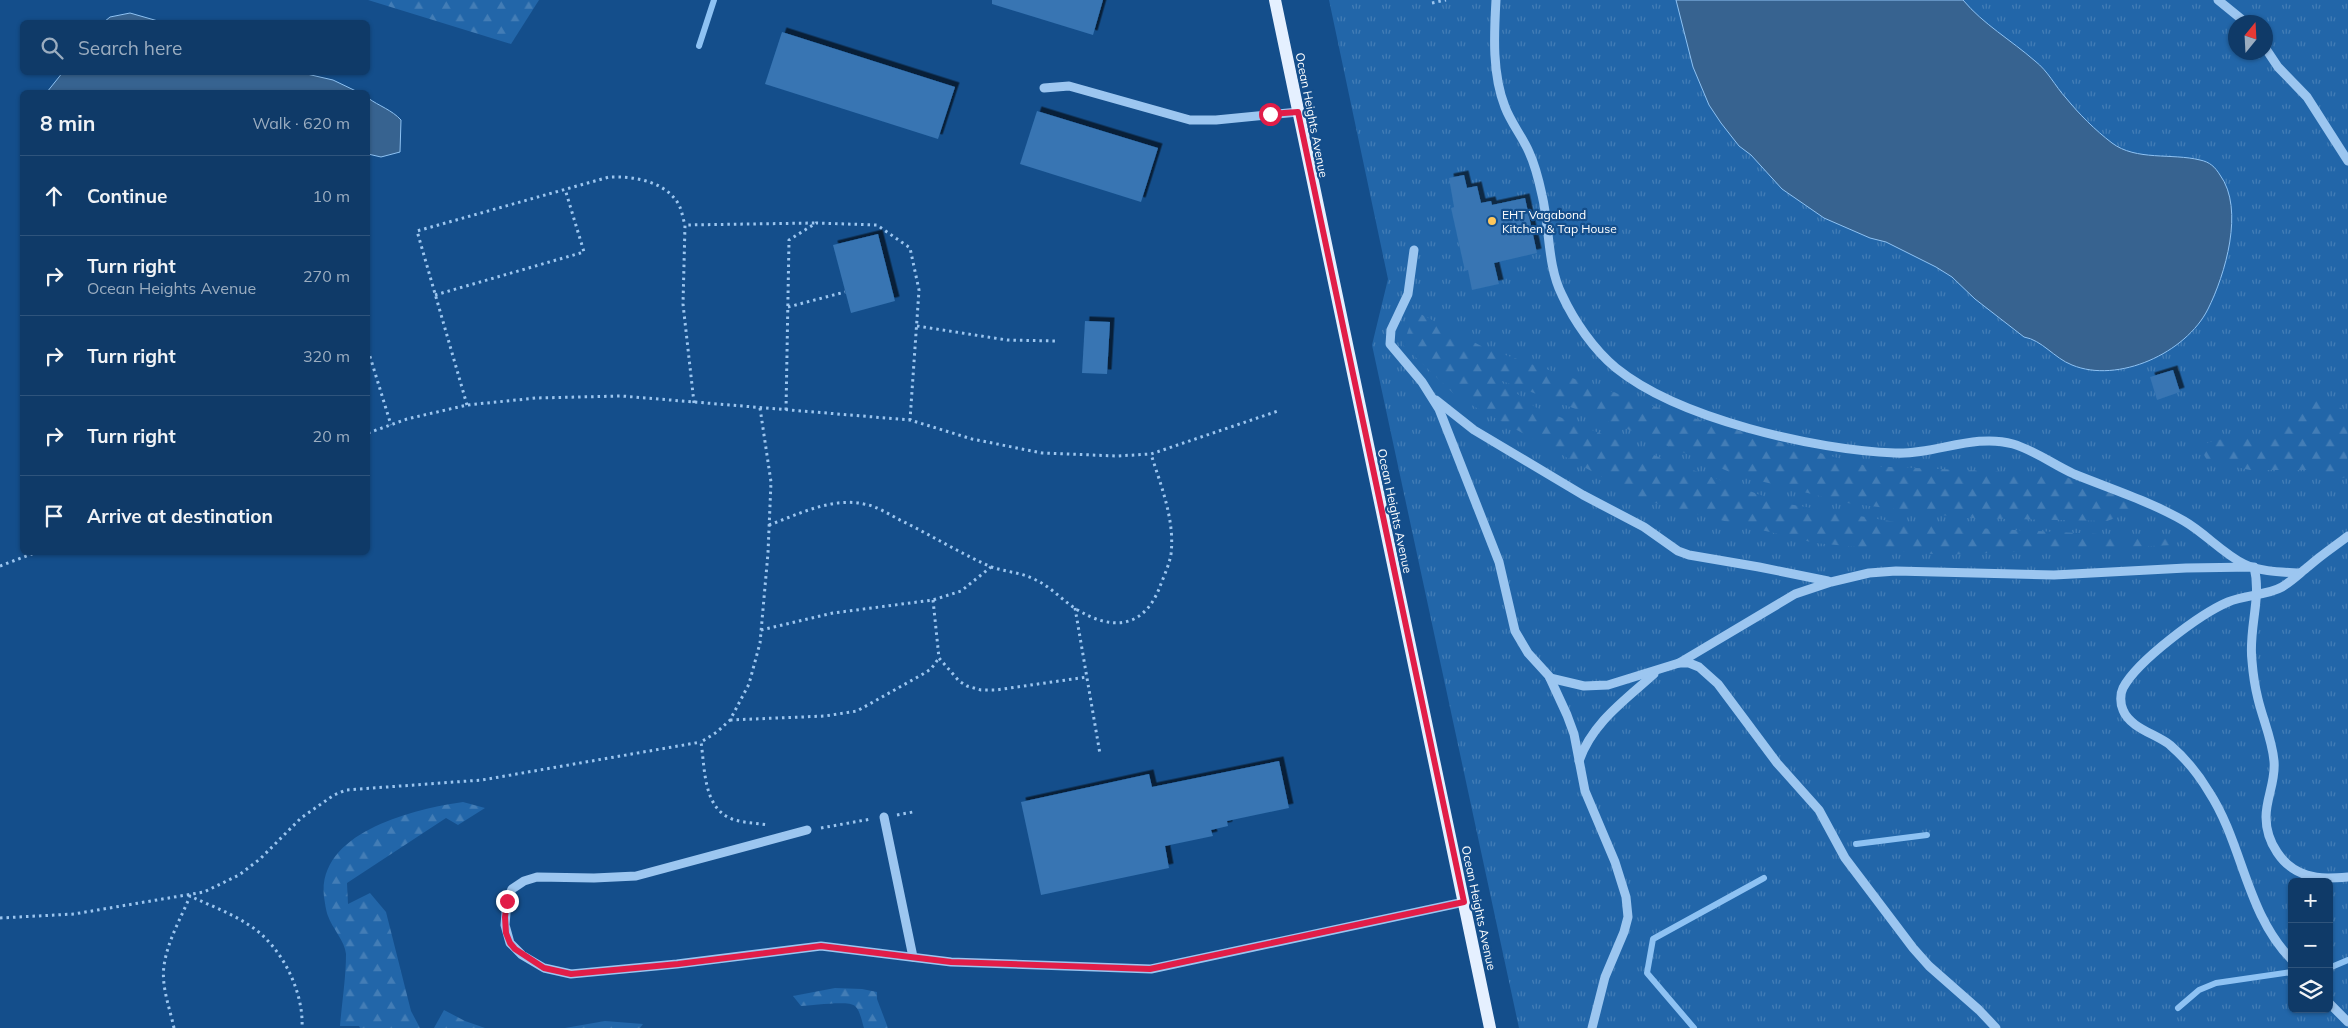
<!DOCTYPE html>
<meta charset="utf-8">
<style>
:root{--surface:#0f3a68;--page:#18416e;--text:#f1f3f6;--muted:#9badc0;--line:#2f547c}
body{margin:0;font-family:Mulish,sans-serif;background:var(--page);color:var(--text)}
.controls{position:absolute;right:15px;bottom:15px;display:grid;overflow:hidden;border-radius:8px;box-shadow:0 1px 4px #0004}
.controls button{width:45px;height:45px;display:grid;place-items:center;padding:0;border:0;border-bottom:1px solid var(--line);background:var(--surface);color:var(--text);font:25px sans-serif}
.compass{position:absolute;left:2228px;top:15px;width:45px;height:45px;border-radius:50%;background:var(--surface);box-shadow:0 1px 4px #0004;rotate:18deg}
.stop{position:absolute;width:15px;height:15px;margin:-11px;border:4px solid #e11d48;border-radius:50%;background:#fff}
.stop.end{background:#e11d48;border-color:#fff;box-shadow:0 1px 5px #0008}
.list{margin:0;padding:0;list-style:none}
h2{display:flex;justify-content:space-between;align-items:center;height:65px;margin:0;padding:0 20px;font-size:21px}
h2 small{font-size:16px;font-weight:400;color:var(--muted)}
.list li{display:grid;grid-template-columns:32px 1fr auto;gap:15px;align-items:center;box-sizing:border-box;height:80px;padding:0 20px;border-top:1px solid var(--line)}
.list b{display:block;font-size:19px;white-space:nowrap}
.list p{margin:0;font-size:16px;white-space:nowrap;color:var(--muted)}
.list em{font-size:16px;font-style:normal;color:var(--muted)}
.icon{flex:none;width:28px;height:28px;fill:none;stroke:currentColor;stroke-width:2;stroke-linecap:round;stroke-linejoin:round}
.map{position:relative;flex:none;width:2348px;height:1028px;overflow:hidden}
.search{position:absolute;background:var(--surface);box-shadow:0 1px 4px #0004;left:20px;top:20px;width:350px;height:55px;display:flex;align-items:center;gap:12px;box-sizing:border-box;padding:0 18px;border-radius:8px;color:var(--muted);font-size:19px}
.panel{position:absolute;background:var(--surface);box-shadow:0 1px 4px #0004;left:20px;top:90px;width:350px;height:465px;border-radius:8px}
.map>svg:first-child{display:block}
.grass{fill:url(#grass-tufts);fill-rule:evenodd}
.forest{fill:url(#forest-firs)}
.water{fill:#376390;stroke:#8ec2f3}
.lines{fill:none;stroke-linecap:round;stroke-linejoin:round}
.stream{stroke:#8ec2f3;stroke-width:6}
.building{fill:#3775b3;filter:url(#shadow)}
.path{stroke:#9cc6f0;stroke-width:3;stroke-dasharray:2.5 4;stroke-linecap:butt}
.minor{stroke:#9cc6f0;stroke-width:9}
.major{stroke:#e5f0ff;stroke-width:12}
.route{stroke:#e11d48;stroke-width:6}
.poi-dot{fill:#ffc75b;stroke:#144e8b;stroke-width:2}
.labels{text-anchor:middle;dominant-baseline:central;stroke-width:4.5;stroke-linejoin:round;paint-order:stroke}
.street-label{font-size:12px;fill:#fff;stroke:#144e8b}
.poi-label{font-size:12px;fill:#fff;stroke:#144e8b;text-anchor:start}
</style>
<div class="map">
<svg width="2348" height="1028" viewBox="0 0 2348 1028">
<defs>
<pattern id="grass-tufts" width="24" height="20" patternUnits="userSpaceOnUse" patternTransform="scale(1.25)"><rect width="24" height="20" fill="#2266a9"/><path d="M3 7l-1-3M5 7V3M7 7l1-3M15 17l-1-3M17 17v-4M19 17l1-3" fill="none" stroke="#437db6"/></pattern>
<pattern id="forest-firs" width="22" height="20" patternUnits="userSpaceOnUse" patternTransform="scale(1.25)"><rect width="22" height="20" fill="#2266a9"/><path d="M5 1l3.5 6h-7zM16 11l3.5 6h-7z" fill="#437db6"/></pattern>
<filter id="shadow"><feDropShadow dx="4.5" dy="-4.5" stdDeviation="0" flood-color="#0009"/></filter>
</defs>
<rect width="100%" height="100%" fill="#144e8b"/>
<path class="grass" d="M1329,0H2348V1028H1519L1372,345L1388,279ZM2236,22H2266V52H2236ZM2292,882H2329V1009H2292Z"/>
<g class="forest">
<polygon points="368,0 539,0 511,44"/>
<polygon points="1415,311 1485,348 1668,411 1867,466 2057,474 2148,506 2107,521 1965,518 1847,503 1737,475 1620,426 1497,379 1535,407 1671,462 1782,503 1913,525 2178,538 2174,545 1944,555 1815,543 1712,518 1644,500 1457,397 1403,345"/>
<path d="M2313,400C2328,401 2338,404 2348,414L2347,477L2337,479L2328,478L2311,470H2250L2208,461C2203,455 2202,451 2205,444L2215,440L2270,435Z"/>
<path d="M463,802L485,808L458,825L446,818L347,883L348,904L370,893L386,912L411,1011L420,1028H360L359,1026H340C342,1002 346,977 346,954C345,941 332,928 328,916C326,911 325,903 324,897C317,832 414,809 463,802Z"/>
<path d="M835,988L862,989L877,992V999L888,1028H864C862,1022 860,1010 855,1006C848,1000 812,1006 801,1006L793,996Z"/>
<polygon points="444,1010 465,1021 485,1028 434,1028"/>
<polygon points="605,1021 643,1024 640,1028 565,1028"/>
</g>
<g class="water">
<path d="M1676,0H1963C1983,24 2011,40 2035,61C2048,71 2055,86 2066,98C2079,114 2095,130 2112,143C2136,161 2172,153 2200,160C2210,162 2215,167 2220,175C2245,209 2225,275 2208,309C2186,353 2118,384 2072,365C2054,358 2042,340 2024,337L1975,299L1952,277L1936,267L1886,242L1870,238L1824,218L1782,189L1751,155L1739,146L1721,123L1709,105L1693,67Z"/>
<polygon points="130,13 158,21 161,22 104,22 110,17"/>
<polygon points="63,72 298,72 333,80 358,92 47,92"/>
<path d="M368,98C379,106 392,110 401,120L400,152L381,157L368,154Z"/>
</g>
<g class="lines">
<g class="stream">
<polyline points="699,46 714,0"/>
<polyline points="1856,844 1927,835"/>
<polyline points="2329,968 2348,960"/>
<polyline points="2178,1008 2199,990 2216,983 2292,972"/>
<polyline points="1694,1028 1647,973 1653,939 1764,878"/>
</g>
</g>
<g class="building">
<polygon points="992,0 1103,0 1093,35 992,4"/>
<polygon points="782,32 955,87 938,139 765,84"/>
<polygon points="1037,111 1158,148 1141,202 1020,164"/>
<polygon points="1464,175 1467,188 1477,186 1481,203 1491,201 1492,205 1525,198 1537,253 1494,263 1499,284 1472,290 1468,270 1465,271 1451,208 1454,207 1449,178"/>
<polygon points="878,234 895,301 851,313 833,245"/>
<polygon points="1085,321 1110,322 1107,374 1082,373"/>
<polygon points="2173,370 2180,392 2157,400 2150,377"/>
<polygon points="1279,761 1289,808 1227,821 1228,826 1211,830 1213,836 1165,846 1169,868 1041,895 1021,802 1149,774 1152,787"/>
</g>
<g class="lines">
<g class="path">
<polyline points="1432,3 1446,0"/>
<polyline points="435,295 584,252 565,189"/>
<polyline points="788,307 845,292"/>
<polyline points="917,326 1007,340 1058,341"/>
<polyline points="368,350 391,425"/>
<polyline points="694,403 683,304 685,225 815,223"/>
<path d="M467,405L417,231L609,177C633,176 666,181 679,205C682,211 683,219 685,225"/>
<path d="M760,408L771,482L768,553L760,643L749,684L730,720L717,732L701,742C705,768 703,808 732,819C743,823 756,823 768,825"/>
<polyline points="786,410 789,240 816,223 877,225 910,248 919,290 910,420"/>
<polyline points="368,433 407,419 467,405 536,398 622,396 910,420 972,439 1042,453 1117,456 1151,454 1278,411"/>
<path d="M769,525C799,514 832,497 864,504C876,506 887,513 898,519C929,534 958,552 989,566C1004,572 1021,572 1036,580C1051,587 1062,600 1076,609C1110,630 1142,630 1159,589C1163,578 1169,566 1171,554C1175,520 1161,486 1151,454"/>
<polyline points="0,566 37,552"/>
<polyline points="933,600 939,658 959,681 967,686 981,690 996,690 1087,677"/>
<polyline points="1075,608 1100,754"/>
<polyline points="761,630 833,613 933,600 961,591 991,567"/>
<polyline points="730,720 825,716 857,711 923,674 931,669 939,658"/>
<polyline points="897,815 913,812"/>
<polyline points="821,828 871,819"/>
<polyline points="0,918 74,914 204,892 239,875 260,859 301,818 334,795 346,790 482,780 701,742"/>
<path d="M174,1028C170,1009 161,986 164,966C167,942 181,918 190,896C209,905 231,913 249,925C281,945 304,991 302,1028"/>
</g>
<g class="minor">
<path d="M1496,0C1494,35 1492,74 1505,107C1511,123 1522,136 1529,152C1535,165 1539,181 1542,195C1550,228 1547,265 1562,295C1574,321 1594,350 1616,368C1679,419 1815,450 1895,453C1935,455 1974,433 2013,444C2034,450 2054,465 2074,474C2111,489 2149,501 2184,521C2205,533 2222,553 2244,564C2260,572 2282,572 2300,573"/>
<polyline points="2218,0 2245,22"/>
<polyline points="2266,49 2278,67 2307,97 2348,161"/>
<polyline points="1044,88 1069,86 1190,120 1216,120 1298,112"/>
<polyline points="1414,250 1408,294 1391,330 1390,344 1422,382 1439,409 1499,562 1515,631 1528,653 1549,676 1567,715 1574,734 1585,791 1615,862 1626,897 1628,917 1624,932 1605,977 1592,1028"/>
<polyline points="1436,400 1474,430 1583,495 1644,527 1678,551 1689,555 1759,567 1828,581"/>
<path d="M1679,663L1795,594L1831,582L1869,573L1896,571L2054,575L2186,568L2254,567C2262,598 2248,630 2252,661C2253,674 2255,687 2258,699C2263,720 2272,739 2274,761C2276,781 2266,798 2266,817C2266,841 2282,868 2307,875C2320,879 2334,878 2348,877"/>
<polyline points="1550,678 1584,686 1608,685 1679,663 1689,663 1699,667 1718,684 1777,763 1819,810 1845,858 1913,948 1929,966 1979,1010 1996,1028"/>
<path d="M1579,761C1592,723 1625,700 1654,674"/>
<polyline points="884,817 913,957"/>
<polyline points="807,830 636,876 594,878 537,877 524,881 512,889 507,901 505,925 510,943 522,955 544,968 571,974 677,964 821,946 951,962 1151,969 1464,902"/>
<path d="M2292,960C2246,914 2243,844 2209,792C2199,775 2185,758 2170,745C2156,734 2130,728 2123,710C2120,703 2120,694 2123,688C2137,661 2200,614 2228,602C2244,595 2268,595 2282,587C2292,581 2300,573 2309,566C2321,555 2335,546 2348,536"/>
<polyline points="2329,1003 2348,1022"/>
</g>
<polyline class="major" points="1275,0 1490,1028"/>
</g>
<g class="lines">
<polyline class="route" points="507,901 505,917 506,933 510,943 515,949 544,968 571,974 678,964 821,946 951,962 1150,969 1464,902 1298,112 1270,114"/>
</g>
<circle class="poi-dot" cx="1492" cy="221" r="5"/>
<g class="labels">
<g class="street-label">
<text transform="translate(1312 115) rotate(79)">Ocean Heights Avenue</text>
<text transform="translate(1395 511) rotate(78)">Ocean Heights Avenue</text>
<text transform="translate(1479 908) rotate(78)">Ocean Heights Avenue</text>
</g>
<g class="poi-label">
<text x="1502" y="214">EHT Vagabond<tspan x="1502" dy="14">Kitchen &amp; Tap House</tspan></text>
</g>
</g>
</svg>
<div class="controls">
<button>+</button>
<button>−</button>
<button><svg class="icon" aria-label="layers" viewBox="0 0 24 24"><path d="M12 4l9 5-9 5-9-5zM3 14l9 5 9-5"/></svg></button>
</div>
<svg class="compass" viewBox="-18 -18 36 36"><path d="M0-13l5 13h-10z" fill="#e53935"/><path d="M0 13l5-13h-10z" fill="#9badc0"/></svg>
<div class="stop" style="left:1270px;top:114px"></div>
<div class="stop end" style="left:507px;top:901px"></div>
<div class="search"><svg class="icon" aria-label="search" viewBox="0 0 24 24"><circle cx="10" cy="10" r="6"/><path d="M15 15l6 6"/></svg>Search here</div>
<section class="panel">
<h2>8 min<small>Walk · 620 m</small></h2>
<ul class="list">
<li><svg class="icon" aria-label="ahead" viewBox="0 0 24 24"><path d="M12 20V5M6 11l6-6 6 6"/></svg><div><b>Continue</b></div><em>10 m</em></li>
<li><svg class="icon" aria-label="right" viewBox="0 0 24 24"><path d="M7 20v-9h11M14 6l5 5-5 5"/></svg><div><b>Turn right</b><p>Ocean Heights Avenue</p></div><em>270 m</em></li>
<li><svg class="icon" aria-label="right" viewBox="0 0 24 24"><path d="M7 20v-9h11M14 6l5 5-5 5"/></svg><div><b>Turn right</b></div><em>320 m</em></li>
<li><svg class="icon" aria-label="right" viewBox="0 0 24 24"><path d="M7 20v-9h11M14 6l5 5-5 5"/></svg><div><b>Turn right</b></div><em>20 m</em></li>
<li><svg class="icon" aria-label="arrive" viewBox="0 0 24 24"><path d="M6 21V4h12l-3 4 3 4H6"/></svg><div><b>Arrive at destination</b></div></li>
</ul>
</section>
</div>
